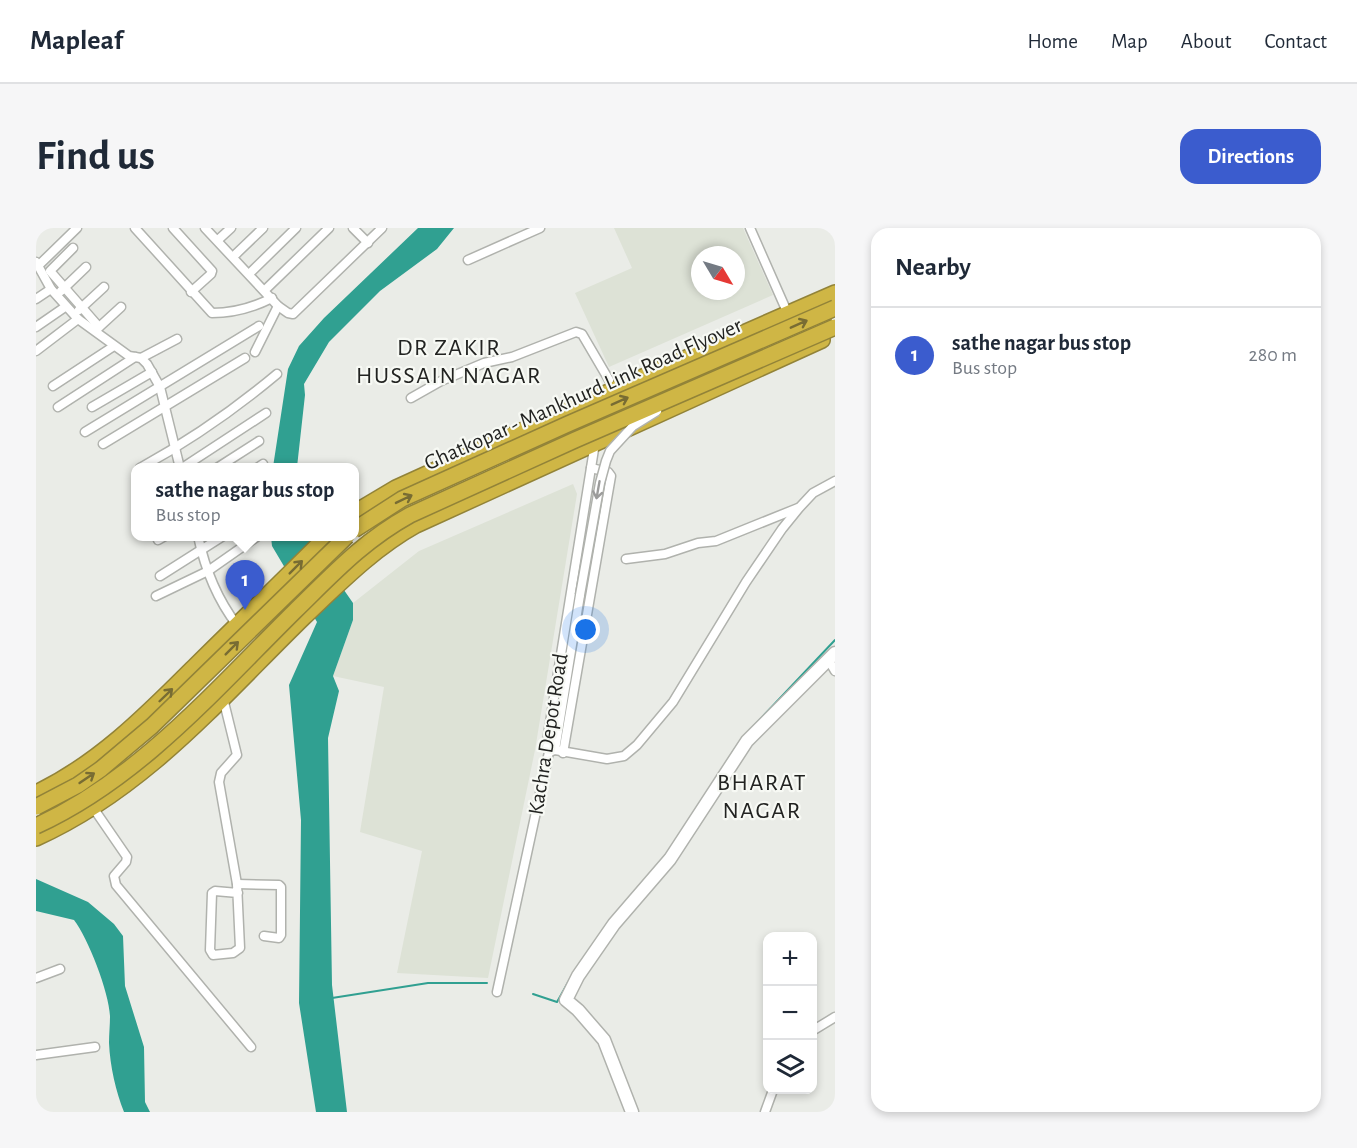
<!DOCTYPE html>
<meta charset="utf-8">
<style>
:root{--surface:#fff;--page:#f6f6f7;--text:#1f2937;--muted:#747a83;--line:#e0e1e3;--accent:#3b5cce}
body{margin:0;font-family:"Alegreya Sans",sans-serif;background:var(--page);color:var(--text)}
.controls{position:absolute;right:18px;bottom:18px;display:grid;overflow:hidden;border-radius:12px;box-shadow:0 3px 9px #0003}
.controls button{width:54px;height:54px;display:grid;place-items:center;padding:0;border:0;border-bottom:2px solid var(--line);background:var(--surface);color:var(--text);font:30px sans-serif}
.compass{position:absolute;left:655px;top:18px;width:54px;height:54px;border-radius:50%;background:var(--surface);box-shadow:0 3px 9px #0003;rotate:128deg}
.you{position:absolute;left:550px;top:402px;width:21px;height:21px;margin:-15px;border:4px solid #fff;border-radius:50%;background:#1a73e8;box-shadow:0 0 0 9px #1a73e833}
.badge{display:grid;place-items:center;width:39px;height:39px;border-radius:50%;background:var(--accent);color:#fff;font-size:20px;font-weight:700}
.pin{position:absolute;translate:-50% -50px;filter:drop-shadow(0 2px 3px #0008)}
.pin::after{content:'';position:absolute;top:32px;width:21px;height:18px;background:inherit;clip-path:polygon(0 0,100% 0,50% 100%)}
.popup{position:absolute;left:95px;top:235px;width:228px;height:78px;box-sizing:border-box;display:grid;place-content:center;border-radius:12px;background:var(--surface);filter:drop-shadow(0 2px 4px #0005);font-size:20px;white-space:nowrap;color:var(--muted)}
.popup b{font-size:22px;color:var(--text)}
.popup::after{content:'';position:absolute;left:50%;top:100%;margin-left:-12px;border:12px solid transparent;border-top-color:var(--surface)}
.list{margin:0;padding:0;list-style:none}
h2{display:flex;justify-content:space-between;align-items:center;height:78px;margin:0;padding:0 24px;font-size:26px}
h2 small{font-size:20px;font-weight:400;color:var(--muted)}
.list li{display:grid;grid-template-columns:39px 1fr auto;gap:18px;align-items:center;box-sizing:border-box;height:96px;padding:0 24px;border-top:2px solid var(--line)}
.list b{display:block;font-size:22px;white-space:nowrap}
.list p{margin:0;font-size:20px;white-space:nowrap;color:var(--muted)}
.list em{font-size:20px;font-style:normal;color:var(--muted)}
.icon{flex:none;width:33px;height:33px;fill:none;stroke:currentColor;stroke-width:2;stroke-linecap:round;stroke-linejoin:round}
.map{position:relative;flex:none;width:799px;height:884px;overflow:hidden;border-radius:18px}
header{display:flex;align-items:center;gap:36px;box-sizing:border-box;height:84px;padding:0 30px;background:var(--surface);border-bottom:2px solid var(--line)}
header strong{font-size:28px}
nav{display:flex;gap:33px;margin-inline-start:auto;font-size:21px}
.intro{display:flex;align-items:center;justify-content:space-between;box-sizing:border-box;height:144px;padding:0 36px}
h1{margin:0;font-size:42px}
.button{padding:15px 27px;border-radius:18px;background:var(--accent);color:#fff;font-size:21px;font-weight:700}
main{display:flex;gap:36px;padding:0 36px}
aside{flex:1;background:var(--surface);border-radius:18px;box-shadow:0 3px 9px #0003}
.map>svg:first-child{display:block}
.built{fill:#dde2d6;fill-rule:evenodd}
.water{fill:#30a091}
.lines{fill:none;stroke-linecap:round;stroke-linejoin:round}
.stream{stroke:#30a091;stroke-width:2}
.street-casing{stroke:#b0b2ad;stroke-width:11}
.secondary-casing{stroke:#b0b2ad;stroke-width:15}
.highway-casing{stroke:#928338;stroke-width:18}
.street{stroke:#fff;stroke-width:8}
.secondary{stroke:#fff;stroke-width:12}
.highway{stroke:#cfb645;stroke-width:15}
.street-bridge-casing{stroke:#b0b2ad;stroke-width:11;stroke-linecap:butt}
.highway-bridge-casing{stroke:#928338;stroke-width:18;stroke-linecap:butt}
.street-bridge{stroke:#fff;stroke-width:8}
.highway-bridge{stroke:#cfb645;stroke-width:15}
.oneway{stroke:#786c33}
.oneway2{stroke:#9c9c9b}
.labels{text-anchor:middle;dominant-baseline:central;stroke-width:4.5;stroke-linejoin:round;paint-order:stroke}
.street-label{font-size:22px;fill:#222321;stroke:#f7f9f4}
.neighbourhood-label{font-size:24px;letter-spacing:1.5px;fill:#222321;stroke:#f7f9f4}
</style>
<header>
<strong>Mapleaf</strong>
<nav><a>Home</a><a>Map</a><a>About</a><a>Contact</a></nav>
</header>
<div class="intro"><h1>Find us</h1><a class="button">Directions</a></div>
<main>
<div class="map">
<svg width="799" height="884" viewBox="0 0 799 884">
<rect width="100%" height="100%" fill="#eaece7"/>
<g class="built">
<path d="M578,0H707L737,67L573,139L539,65L596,40ZM664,27H700V63H664Z"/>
<polygon points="537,256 541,266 499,522 452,750 361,745 386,623 324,604 348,459 297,448 317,392 317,375 383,323"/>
</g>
<g class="water">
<polygon points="382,0 418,0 401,21 344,63 293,114 268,156 269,167 261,239 237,239 252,141 263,118 288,90"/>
<polygon points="235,309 271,309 317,375 317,392 297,448 303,463 292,510 296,757 311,884 280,884 263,775 265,592 253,457 281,394 236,318"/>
<path d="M0,651L52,674L78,696L87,708L89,758L108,819L109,874L114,884H88C80,864 74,838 73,815C73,806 74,797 74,788C73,764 52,710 38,692L0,683Z"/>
</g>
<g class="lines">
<g class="stream">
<polyline points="714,502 799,412"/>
<polyline points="696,525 703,515"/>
<polyline points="497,766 521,774 534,751"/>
<polyline points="296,770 392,755 451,755"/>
</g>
<defs>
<g id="street">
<path d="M99,0L176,85C198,85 216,80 236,70"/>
<polyline points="137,0 176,43 175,46 155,64"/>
<polyline points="169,0 242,78 252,85 257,86 346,0"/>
<polyline points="317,0 332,15"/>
<polyline points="714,0 752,86"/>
<polyline points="183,11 195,0"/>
<polyline points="37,20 14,43 63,99"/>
<polyline points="200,26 227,0"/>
<polyline points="432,32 504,0"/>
<polyline points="0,34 15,61 42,91 93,128 105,130 111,136 124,159 144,240"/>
<polyline points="2,38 41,0"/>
<polyline points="213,46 260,0"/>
<polyline points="229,62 293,0"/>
<polyline points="25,63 50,39"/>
<polyline points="0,71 15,61"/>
<polyline points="43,82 68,59"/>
<polyline points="0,99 29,79"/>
<polyline points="61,101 85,79"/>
<polyline points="0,123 42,91"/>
<polyline points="219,124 242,78"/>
<polyline points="105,130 141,111"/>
<polyline points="17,158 78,118"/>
<polyline points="375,170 405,153 448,135 476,129 540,104 546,106 573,152"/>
<polyline points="22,179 99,129"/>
<polyline points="56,179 116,144"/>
<polyline points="49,204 223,98"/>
<polyline points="67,216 209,130"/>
<path d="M104,240C153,213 198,182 241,146"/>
<polyline points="146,240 230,185"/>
<polyline points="181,240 223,213"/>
<polyline points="221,240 227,236"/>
<path d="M162,308C169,341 181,371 201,397"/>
<polyline points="122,312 129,308"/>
<polyline points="590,331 629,326 662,315 680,313 762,280"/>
<polyline points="124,348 187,308"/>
<polyline points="120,368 172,343 222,308"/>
<polyline points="792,431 799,443"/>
<polyline points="187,470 201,527 185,545 183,554 201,656 204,720 197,725 177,727 174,722 176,665 179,663 202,665"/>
<polyline points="519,522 544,367"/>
<polyline points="513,524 519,522 571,531 588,528 601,517 637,474 710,354 746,301 763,280 777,265 799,253"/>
<polyline points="527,525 575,248 572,244 555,240"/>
<polyline points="58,581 91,629 90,634 78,648 80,657 215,819"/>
<polyline points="201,656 243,657 245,659 245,707 243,710 228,708"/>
<polyline points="0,750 24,741"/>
<polyline points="461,764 513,524 511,519 512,507 559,215 547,186"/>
<polyline points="776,803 799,789"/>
<polyline points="0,827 59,819"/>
<polyline points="729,884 737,862"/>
</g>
<polyline id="secondary" points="596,884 568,812 542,782 530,772 542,748 578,696 634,631 711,513 799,425"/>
<g id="highway">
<polyline points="318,285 360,260 527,184 799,65"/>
<path d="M0,565C63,535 112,485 160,437C204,394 248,351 291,308"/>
<path d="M0,610C109,561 184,471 268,389C303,356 337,321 380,297L786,112"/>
</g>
</defs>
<use href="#street" class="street-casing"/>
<use href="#secondary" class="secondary-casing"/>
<use href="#highway" class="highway-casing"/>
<use href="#street" class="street"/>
<use href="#secondary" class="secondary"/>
<use href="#highway" class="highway"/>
<defs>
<polyline id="street-bridge" points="544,367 564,255 570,233 574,223 597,198 621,183"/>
<g id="highway-bridge">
<polyline points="318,302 366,271 532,196 799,80"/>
<polyline points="0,579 42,557 65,541 116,498 311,308"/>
<path d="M0,598C103,551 179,462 259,383C297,346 327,313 374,287L539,212L799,99"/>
</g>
</defs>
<use href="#street-bridge" class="street-bridge-casing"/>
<use href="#highway-bridge" class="highway-bridge-casing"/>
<use href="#street-bridge" class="street-bridge"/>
<use href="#highway-bridge" class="highway-bridge"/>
</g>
<defs><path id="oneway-shaft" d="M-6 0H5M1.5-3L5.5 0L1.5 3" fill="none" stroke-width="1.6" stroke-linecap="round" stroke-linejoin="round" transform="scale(1.5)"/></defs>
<g class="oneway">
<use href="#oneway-shaft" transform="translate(763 96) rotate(-24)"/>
<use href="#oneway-shaft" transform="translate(584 173) rotate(-24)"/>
<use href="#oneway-shaft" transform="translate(368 271) rotate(-26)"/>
<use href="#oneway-shaft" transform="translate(260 339) rotate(-45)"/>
<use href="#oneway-shaft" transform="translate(196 420) rotate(-45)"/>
<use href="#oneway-shaft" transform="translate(130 467) rotate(-44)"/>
<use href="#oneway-shaft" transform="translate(51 550) rotate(-34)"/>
</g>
<use class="oneway2" href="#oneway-shaft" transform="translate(562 262) rotate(100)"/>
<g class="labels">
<g class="street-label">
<text transform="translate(547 166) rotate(-24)">Ghatkopar - Mankhurd Link Road Flyover</text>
<text transform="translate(512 506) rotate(-81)">Kachra Depot Road</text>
</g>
<g class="neighbourhood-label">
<text x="413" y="120">DR ZAKIR<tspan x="413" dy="28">HUSSAIN NAGAR</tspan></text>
<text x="726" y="555">BHARAT<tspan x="726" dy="28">NAGAR</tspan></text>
</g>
</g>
</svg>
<div class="controls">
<button>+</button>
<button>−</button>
<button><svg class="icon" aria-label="layers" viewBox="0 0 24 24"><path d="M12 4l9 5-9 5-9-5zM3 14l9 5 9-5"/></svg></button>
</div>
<svg class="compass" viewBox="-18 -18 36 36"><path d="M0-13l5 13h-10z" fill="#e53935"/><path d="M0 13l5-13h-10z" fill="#747a83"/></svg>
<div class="you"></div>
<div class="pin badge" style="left:209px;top:382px">1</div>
<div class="popup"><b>sathe nagar bus stop</b>Bus stop</div>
</div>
<aside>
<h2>Nearby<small></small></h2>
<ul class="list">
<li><span class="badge">1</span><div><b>sathe nagar bus stop</b><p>Bus stop</p></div><em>280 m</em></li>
</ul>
</aside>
</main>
